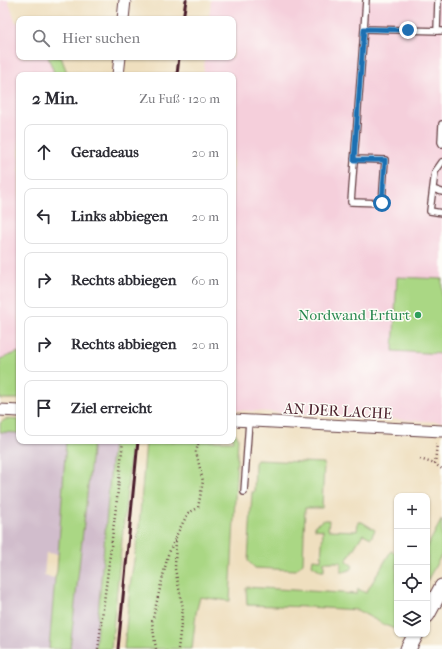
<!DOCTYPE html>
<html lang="de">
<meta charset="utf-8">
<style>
:root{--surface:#fff;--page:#f7f7f7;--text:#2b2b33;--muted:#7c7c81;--line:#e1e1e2}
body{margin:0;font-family:"IM FELL French Canon",serif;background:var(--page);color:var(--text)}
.controls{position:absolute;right:12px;bottom:12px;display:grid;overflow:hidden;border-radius:8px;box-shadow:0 1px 3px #0004}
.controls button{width:36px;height:36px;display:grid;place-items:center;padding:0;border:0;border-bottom:1px solid var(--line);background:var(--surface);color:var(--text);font:20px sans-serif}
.stop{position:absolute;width:12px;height:12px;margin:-9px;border:3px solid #1f6fb2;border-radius:50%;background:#fff}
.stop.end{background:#1f6fb2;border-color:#fff;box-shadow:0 1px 4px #0008}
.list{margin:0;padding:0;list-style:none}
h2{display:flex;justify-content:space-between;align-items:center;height:52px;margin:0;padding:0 16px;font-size:17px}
h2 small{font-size:13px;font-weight:400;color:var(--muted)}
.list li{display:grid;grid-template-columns:26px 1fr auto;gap:12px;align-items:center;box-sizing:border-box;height:56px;margin:0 8px 8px;padding:0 8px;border:1px solid var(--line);border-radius:8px}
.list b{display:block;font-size:15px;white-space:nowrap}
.list em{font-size:13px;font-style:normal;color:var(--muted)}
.icon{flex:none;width:22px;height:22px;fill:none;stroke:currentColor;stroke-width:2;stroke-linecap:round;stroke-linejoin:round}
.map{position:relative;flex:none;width:442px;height:649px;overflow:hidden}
.search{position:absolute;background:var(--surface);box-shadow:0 1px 3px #0004;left:16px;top:16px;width:220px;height:44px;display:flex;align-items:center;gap:10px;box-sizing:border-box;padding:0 14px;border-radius:8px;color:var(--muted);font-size:15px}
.panel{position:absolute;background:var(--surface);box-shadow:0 1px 3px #0004;left:16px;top:72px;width:220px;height:372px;border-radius:8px}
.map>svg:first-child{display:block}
.built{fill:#f5cfdb}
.industrial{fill:#d1bdcc}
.green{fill:#aad784;stroke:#7a7b58}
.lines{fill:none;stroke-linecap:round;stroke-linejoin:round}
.service-casing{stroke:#633c41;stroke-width:8}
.minor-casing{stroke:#633c41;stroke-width:13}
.secondary-casing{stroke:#633c41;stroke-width:17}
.path{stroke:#633c41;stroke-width:2.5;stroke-dasharray:1 3;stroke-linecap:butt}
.service{stroke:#fff;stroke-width:5.5}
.minor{stroke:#fff;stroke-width:11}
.secondary{stroke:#fff;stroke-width:15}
.rail{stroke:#4a1f2b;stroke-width:3}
.route{stroke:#1f6fb2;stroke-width:5}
.leisure-dot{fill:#2e9e5b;stroke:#fdfcf7;stroke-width:1.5}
.labels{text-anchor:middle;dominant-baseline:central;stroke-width:3;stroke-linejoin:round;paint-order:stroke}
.leisure-label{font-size:15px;fill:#27864d;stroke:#fdfcf7;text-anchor:end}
.street-label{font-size:15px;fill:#4a1f2b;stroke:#fdfcf7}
</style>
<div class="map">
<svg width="442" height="649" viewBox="0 0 442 649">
<rect width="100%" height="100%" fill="#fdfcf7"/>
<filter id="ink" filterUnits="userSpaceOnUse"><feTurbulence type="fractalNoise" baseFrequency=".025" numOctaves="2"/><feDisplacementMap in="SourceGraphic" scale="8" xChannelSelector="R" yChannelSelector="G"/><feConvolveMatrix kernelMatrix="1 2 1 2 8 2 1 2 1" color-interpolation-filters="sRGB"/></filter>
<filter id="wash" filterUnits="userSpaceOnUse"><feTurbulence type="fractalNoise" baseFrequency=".012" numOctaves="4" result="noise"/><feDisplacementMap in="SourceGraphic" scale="16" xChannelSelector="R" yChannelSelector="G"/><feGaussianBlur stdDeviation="0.9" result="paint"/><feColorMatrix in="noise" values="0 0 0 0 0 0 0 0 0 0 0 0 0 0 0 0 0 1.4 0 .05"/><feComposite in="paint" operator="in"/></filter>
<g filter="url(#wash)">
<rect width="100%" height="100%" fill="#efdfbf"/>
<g class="built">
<polygon points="0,0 8,0 16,23 19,22 19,57 61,57 68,75 19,75 19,394 0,393"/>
<polygon points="211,0 442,0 442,422 233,410 233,75 203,75 205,57 233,57 233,19 209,19"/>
</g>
<g class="industrial">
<polygon points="0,432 19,433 19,441 66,441 63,497 58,554 46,553 44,576 55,578 49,649 0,649"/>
<polygon points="93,441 113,441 95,649 70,649"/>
</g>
<g class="green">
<polygon points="48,57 61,57 68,75 55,75"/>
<polygon points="397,277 442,279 442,354 393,351"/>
<polygon points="19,352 19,399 0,399 0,359"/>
<polygon points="6,419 19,420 19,433 0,432 0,423"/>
<polygon points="233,431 238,437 230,601 200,597 196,613 192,649 124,649 130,586 139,527 146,441 233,441"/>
<polygon points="66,441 93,441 70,649 49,649 55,578 57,571"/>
<polygon points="113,441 132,441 111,649 95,649"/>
<polygon points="257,460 324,463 322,508 305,508 303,563 296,570 255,568 248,561 252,492 254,492 255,463"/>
<polygon points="442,519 442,554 427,581 427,547"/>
<path d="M324,520H329L328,530L357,531L358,522H362L375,530L371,538L363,534L346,561L353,566C351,570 346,572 341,572V562H324V571H321L312,565L313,559L321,560L323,530L315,529V525Z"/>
<polygon points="391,551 397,554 397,630 385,625 357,610 309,607 247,605 246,587 357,594 358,589 366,593"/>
</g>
</g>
<g filter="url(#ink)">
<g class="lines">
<defs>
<g id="service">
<polyline points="366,0 364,29 442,31"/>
<polyline points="437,31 438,0"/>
<polyline points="442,124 441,142 442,144"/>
<polyline points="354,159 385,160 382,203 351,202 364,29"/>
<polyline points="442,162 435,172 430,211 442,213"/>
<polyline points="433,189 442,192"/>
<polyline points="244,492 249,421"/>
</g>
<g id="minor">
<polyline points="123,19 125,0"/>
<polyline points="118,75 120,57"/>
<polyline points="0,410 19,411"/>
<polyline points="233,420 442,431"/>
</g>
<g id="secondary">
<polyline points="427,615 442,587"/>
<polyline points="408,649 416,634"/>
</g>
</defs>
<use href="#service" class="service-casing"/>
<use href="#minor" class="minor-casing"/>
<use href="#secondary" class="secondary-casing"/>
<g class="path">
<polyline points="437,443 435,464 442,469"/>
<polyline points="420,459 435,464"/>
<polyline points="98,649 117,499 123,441"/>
<polyline points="156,649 152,622 168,555 175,539"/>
<polyline points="178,649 183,608 175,569 176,536 188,513 198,508 203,481 196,452 199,441"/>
</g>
<use href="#service" class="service"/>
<use href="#minor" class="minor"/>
<use href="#secondary" class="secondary"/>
<g class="rail">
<polyline points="183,19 186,0"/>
<polyline points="177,75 179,57"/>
<polyline points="118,649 138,441"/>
</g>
</g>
</g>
<g class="lines" filter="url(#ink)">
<polyline class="route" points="382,203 385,160 354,160 364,29 408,30"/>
</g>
<circle class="leisure-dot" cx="418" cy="315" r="4"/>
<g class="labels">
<g class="leisure-label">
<text x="410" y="315">Nordwand Erfurt</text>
</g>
<g class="street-label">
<text transform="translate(338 411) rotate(3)">AN DER LACHE</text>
</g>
</g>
</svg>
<div class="controls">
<button>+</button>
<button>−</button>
<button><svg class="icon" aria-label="locate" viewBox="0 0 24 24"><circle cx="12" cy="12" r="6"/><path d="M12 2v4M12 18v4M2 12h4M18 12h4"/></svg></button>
<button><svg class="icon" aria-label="layers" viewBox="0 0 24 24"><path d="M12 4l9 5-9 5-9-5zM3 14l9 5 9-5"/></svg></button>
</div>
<div class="stop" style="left:382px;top:203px"></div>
<div class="stop end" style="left:408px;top:30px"></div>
<div class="search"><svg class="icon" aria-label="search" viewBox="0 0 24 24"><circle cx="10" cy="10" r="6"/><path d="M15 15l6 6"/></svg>Hier suchen</div>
<section class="panel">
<h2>2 Min.<small>Zu Fuß · 120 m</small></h2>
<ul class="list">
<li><svg class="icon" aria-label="ahead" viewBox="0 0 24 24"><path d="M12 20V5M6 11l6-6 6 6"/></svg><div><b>Geradeaus</b></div><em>20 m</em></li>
<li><svg class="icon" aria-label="left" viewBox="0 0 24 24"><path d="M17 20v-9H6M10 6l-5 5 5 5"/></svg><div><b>Links abbiegen</b></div><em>20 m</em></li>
<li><svg class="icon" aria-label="right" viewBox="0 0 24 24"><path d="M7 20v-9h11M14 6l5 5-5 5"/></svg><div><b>Rechts abbiegen</b></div><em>60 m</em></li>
<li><svg class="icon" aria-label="right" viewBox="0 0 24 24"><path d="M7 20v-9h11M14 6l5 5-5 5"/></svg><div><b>Rechts abbiegen</b></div><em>20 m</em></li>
<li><svg class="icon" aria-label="arrive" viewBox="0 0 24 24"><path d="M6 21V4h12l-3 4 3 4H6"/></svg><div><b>Ziel erreicht</b></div></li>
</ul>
</section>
</div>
